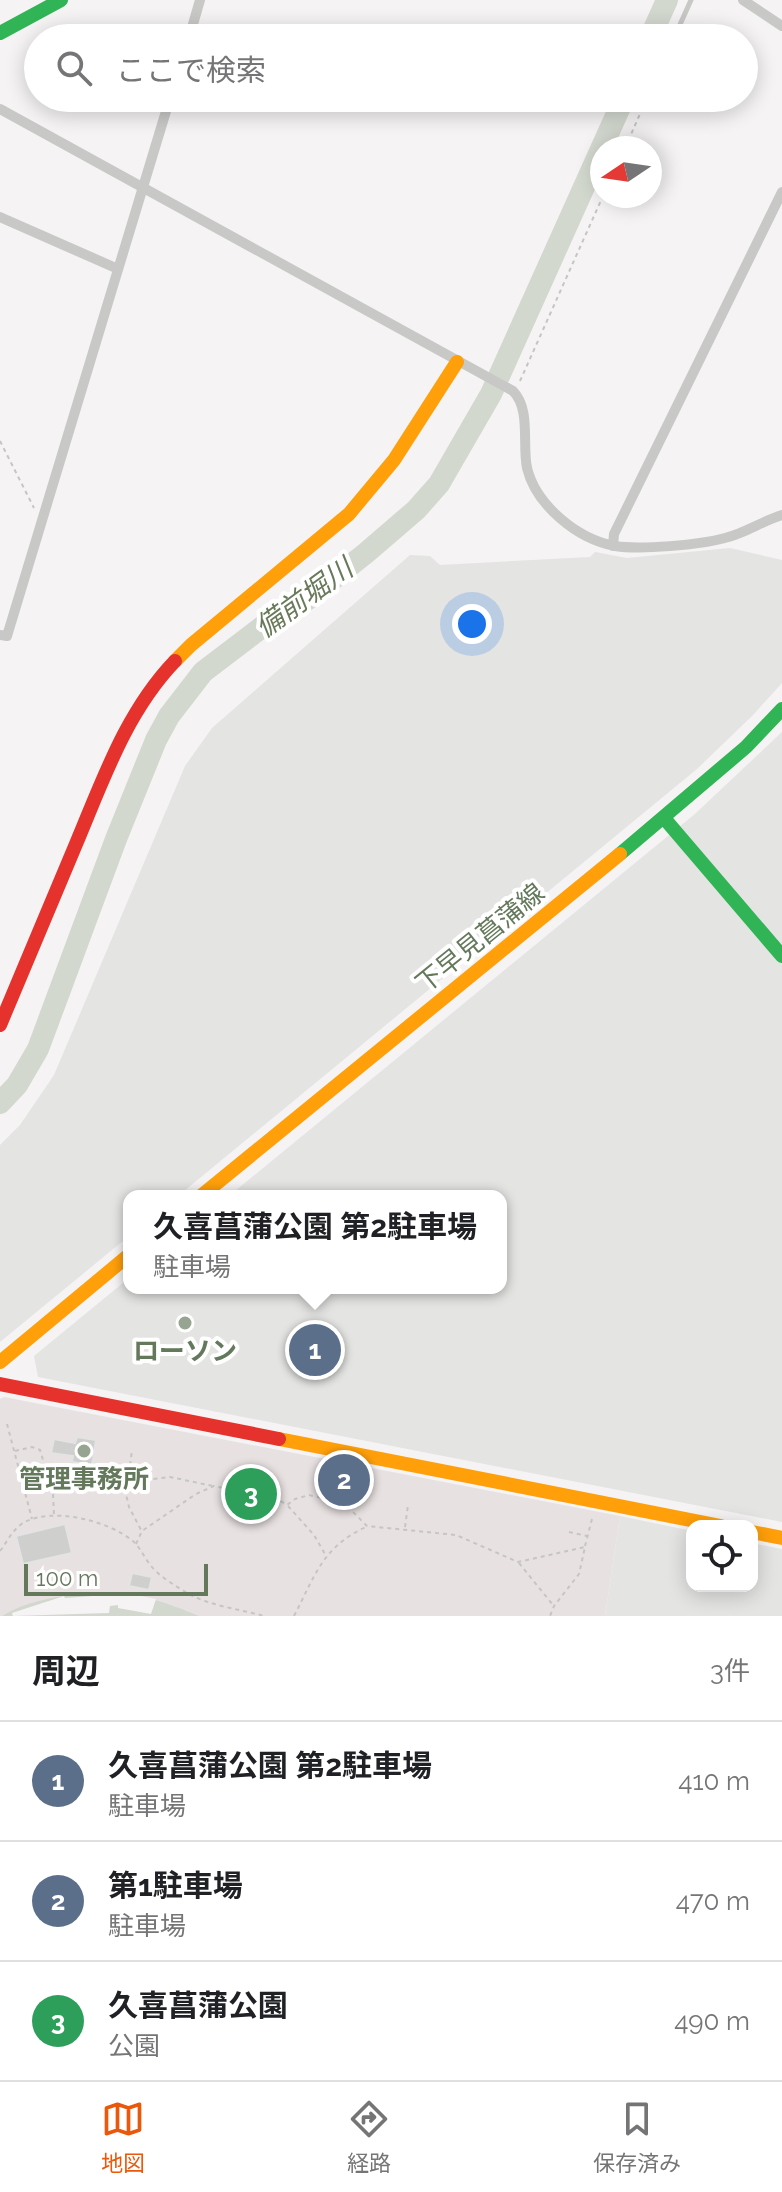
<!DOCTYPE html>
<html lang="ja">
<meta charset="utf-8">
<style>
:root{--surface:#fff;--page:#f2f2f2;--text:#202124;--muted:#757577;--line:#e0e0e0;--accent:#ea580c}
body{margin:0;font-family:Raleway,"Noto Sans JP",sans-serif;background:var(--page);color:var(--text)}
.controls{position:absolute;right:24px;bottom:24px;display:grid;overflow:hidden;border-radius:16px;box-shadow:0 4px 20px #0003}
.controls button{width:72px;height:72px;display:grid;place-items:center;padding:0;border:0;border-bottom:2px solid var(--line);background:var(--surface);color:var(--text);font:40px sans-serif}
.compass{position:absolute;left:590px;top:136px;width:72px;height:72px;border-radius:50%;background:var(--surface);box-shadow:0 4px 20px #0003;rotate:257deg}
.scale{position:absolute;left:24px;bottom:20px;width:184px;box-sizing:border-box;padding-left:8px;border:4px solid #64795c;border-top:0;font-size:22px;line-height:28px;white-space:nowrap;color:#64795c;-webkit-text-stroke:6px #fff;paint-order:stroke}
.you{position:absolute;left:472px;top:624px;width:28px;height:28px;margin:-20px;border:6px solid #fff;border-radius:50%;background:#1a73e8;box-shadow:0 0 0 12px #1a73e833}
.badge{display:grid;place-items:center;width:52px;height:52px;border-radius:50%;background:var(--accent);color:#fff;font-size:26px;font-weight:700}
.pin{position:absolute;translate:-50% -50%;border:4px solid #fff;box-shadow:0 2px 8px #0006}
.popup{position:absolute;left:123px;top:1190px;width:384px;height:104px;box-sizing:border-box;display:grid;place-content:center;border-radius:16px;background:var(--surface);filter:drop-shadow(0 2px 6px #0005);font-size:26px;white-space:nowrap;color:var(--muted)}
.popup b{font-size:30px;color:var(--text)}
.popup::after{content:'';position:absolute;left:50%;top:100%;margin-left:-16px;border:16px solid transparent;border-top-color:var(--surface)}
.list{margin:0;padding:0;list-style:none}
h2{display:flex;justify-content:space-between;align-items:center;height:104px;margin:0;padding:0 32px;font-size:34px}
h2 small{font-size:26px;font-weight:400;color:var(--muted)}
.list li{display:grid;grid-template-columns:52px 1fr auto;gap:24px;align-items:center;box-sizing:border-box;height:120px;padding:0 32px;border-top:2px solid var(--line)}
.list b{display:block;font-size:30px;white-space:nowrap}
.list p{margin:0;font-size:26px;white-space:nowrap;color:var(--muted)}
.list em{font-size:26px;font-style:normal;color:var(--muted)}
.icon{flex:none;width:44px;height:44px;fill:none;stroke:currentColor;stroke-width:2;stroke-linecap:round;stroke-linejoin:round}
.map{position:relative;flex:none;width:782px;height:1616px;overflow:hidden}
.search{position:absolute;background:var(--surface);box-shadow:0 4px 20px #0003;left:24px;right:24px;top:24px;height:88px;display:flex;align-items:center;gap:20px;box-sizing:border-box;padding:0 28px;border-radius:44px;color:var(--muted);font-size:30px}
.sheet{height:464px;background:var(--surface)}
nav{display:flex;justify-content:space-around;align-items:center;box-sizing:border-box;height:112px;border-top:2px solid var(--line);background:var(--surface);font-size:22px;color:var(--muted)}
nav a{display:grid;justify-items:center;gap:4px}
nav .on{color:var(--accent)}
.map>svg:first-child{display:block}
.built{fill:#e4e4e2}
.green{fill:#e8e1e2}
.water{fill:#d3d8cf}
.pier{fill:#f5f3f4}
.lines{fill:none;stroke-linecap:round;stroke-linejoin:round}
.river{stroke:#d3d8cf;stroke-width:22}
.building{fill:#cfd0ce;stroke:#e4e3e4;stroke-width:2}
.path{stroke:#c5c6c4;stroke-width:2;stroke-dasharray:4 4;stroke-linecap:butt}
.lane{stroke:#c8c9c7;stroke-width:5}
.street{stroke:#c8c9c7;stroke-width:10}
.fast{stroke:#30b455;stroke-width:14}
.slow{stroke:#ff9f0a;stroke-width:14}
.jam{stroke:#e5322d;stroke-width:14}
.poi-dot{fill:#97a491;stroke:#fff;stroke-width:3}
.labels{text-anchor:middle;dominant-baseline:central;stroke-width:8;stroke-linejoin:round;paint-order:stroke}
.street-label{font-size:26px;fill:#64795c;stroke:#fff}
.poi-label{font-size:26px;font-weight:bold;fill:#64795c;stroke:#fff}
.water-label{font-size:28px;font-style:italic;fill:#697a5a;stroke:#fff}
</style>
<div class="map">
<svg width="782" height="1616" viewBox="0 0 782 1616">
<rect width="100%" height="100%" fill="#f5f3f4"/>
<g class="built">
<polygon points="730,548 782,560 782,683 753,715 697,769 178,1196 129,1196 129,1236 0,1342 0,1145 20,1125 54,1075 185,766 212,728 410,555 430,556 440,565 590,557 595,552 627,558"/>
<polygon points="782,732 782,1522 38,1377 34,1356 129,1278 129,1288 501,1288 501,1196 229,1196 696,813"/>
<polygon points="620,1516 692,1531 692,1586 752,1586 752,1543 782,1549 782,1616 605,1616"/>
</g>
<polygon class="green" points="4,1397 620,1516 605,1616 0,1616 0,1399"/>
<path class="water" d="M97,1592C135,1591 165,1602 199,1616H2C29,1599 67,1595 97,1592Z"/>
<polygon class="pier" points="122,1592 156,1599 151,1614 118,1608 118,1605 110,1606 109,1613 13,1616 12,1613 64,1596 65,1598 120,1594"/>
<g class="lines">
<g class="river">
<polyline points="650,38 667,0"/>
<polyline points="0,1103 17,1085 38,1049 116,839 156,740 169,716 203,672 270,621 308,599 366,553 416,510 439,484 491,394 624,98"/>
</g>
</g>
<g class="building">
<polygon points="77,1437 96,1440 92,1465 72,1462 73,1456 51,1453 54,1439 75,1443"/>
<polygon points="65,1524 72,1553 23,1564 16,1536"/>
<polygon points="132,1573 152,1577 149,1590 129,1586"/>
</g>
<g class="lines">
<g class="path">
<polyline points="625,148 647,98"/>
<polyline points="520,381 603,196"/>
<polyline points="0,441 34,508"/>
<polyline points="7,1424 32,1519"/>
<polyline points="15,1451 32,1447 40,1450 53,1493 54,1515"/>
<polyline points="128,1481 132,1450"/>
<polyline points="126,1488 128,1482 170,1477 213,1486"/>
<polyline points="53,1493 90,1485 125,1490 129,1507 141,1530"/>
<polyline points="288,1506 314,1535 325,1554"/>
<polyline points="405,1527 408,1505"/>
<polyline points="569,1532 587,1536"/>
<polyline points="136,1544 142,1531 196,1494 214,1486 279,1500 287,1505 295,1499 309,1495 335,1501 351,1510 367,1526 456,1535 518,1562 585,1547 579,1574 554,1606 550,1616"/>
<polyline points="585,1546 592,1519"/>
<path d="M0,1551C8,1541 11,1531 23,1523C52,1506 110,1521 134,1542C141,1549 145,1559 152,1567C160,1577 176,1586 187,1593C210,1606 239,1609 264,1616"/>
<polyline points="519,1563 553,1605"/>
<path d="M294,1616C315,1576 322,1547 366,1527"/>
</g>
<polyline class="lane" points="674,38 691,0"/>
<g class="street">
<polyline points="743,0 782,26"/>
<polyline points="189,38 200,0"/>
<path d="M0,109L513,391C531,409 522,444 527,468C536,505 577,539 615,546C640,550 700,545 725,538C746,533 762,521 782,515"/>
<polyline points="0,217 118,269"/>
<polyline points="613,546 614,534 782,192"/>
<polyline points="0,635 7,636 170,98"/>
</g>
<g class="fast">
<polyline points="0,33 61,0"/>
<polyline points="664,818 782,956"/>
<polyline points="620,854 746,747 782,709"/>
</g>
<g class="slow">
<polyline points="175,661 191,645 349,514 394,460 457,362"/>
<polyline points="201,1196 620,854"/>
<polyline points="0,1362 129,1255"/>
<polyline points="279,1439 721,1526"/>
<polyline points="752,1532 782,1538"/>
</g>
<g class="jam">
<path d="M0,1025C25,965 51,904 76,844C103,780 126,712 175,661"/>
<polyline points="0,1384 279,1439"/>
</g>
</g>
<g class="poi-dot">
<circle cx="185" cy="1323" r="8"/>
<circle cx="84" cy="1451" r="8"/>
</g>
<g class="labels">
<g class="street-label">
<text transform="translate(480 938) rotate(-39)">下早見菖蒲線</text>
</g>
<g class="poi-label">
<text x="185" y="1351">ローソン</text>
<text x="84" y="1479">管理事務所</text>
</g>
<g class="water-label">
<text transform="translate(304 598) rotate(-36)">備前堀川</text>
</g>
</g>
</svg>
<div class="controls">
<button><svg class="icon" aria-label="locate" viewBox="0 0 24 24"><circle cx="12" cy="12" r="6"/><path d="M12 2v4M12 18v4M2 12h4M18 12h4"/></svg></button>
</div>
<svg class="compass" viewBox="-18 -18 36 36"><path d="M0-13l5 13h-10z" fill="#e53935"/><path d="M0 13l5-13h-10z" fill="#757577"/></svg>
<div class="scale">100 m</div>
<div class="you"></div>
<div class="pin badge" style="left:315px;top:1350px;background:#5c6f8a">1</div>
<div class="popup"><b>久喜菖蒲公園 第2駐車場</b>駐車場</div>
<div class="pin badge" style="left:344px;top:1480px;background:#5c6f8a">2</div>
<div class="pin badge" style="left:251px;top:1494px;background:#2e9e5b">3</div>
<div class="search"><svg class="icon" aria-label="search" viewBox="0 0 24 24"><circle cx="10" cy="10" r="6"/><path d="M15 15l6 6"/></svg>ここで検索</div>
</div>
<section class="sheet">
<h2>周辺<small>3件</small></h2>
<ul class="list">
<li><span class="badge" style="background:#5c6f8a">1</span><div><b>久喜菖蒲公園 第2駐車場</b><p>駐車場</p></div><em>410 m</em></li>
<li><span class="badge" style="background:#5c6f8a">2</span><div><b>第1駐車場</b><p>駐車場</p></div><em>470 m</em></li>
<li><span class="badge" style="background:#2e9e5b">3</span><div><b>久喜菖蒲公園</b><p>公園</p></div><em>490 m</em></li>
</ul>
</section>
<nav>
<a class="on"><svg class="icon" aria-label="map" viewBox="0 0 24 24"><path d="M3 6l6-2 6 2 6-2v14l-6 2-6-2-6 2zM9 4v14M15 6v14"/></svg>地図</a>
<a><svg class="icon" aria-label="directions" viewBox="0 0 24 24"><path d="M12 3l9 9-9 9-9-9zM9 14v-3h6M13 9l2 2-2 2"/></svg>経路</a>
<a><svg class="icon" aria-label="saved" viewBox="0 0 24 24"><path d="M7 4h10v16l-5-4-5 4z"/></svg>保存済み</a>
</nav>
